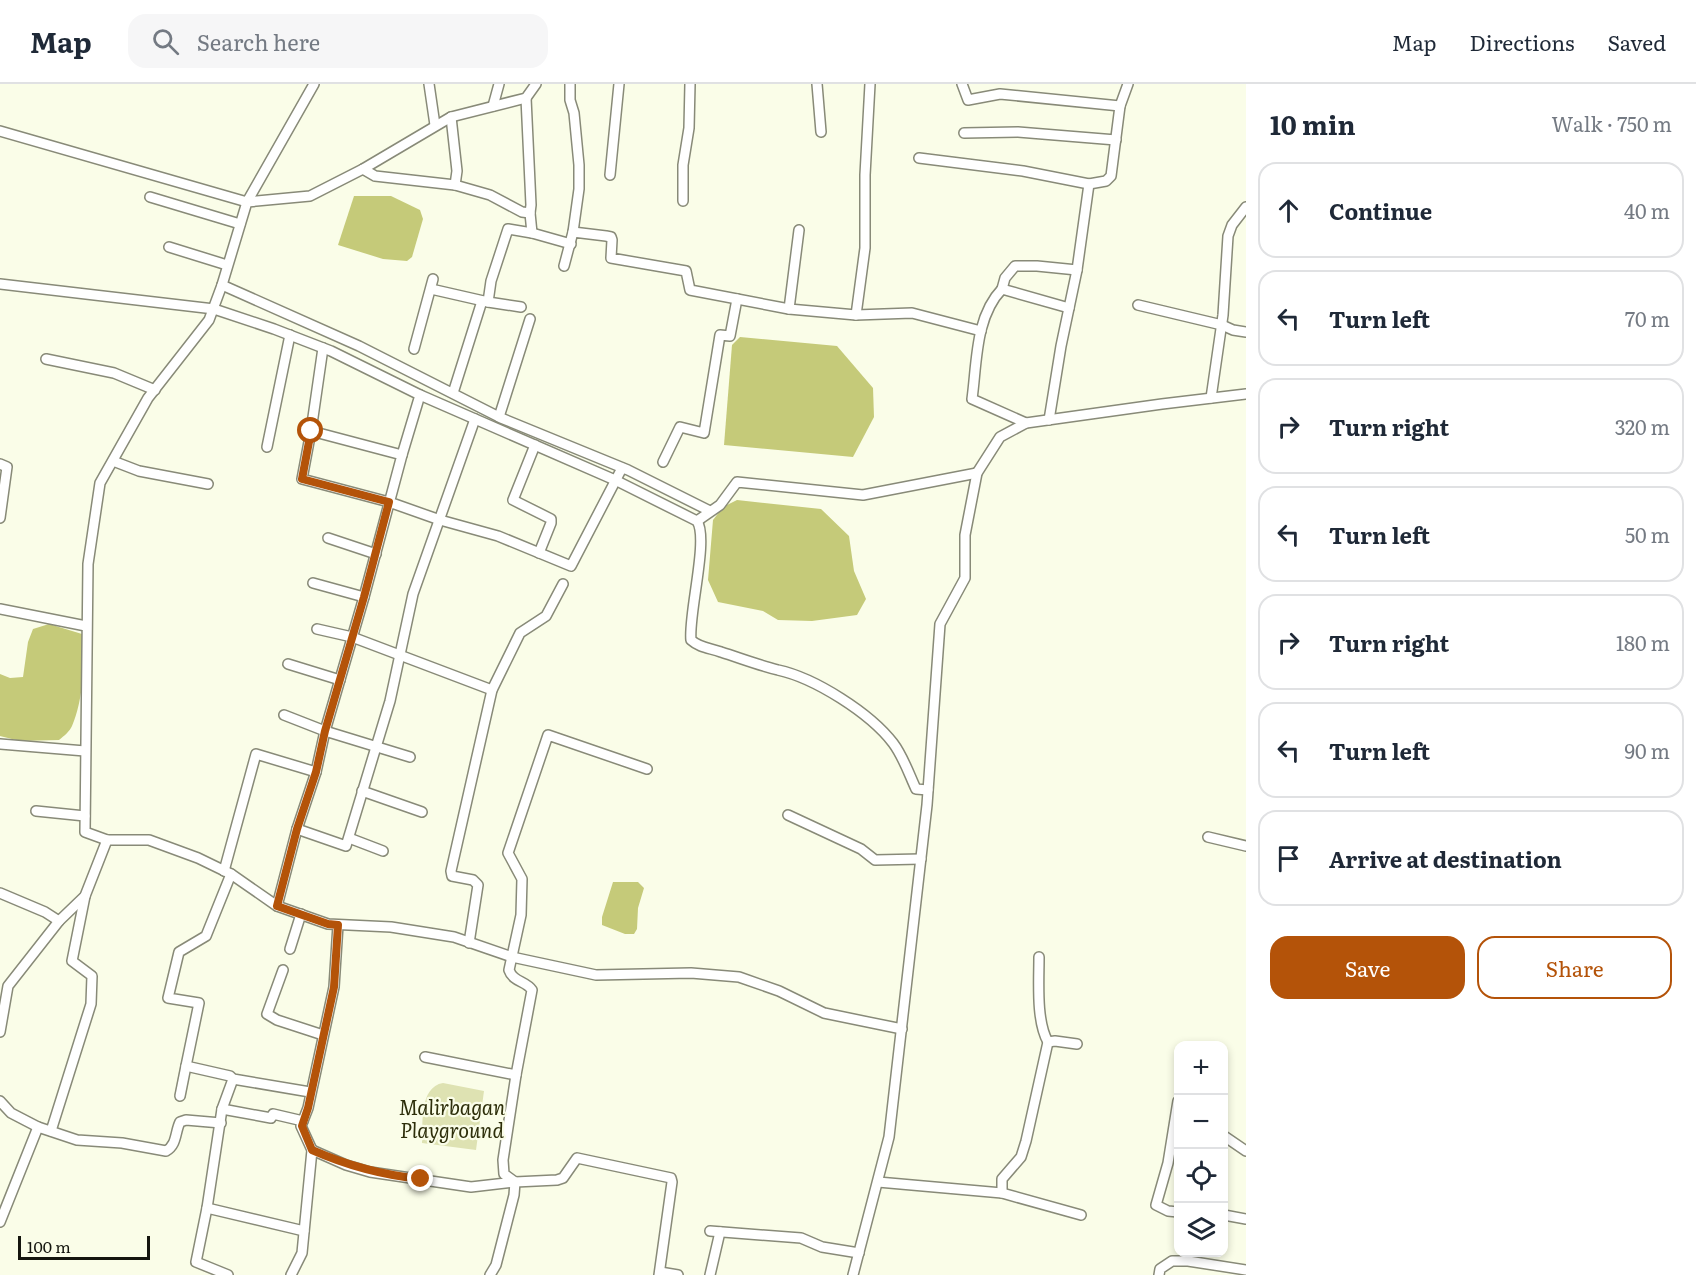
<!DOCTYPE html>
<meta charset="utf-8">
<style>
:root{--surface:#fff;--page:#f6f6f7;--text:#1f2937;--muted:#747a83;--line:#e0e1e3;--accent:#b45309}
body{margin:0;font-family:Literata,serif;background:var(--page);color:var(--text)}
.controls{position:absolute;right:18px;bottom:18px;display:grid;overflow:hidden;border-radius:12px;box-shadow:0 3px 9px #0003}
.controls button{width:54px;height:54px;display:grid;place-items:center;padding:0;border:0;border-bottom:2px solid var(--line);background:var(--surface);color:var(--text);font:30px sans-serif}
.scale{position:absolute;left:18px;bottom:15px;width:132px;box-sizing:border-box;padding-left:6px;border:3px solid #14150e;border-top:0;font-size:16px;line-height:21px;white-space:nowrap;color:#14150e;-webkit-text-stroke:4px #fafde8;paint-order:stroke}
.stop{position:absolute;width:18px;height:18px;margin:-14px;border:4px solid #b45309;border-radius:50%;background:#fff}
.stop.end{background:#b45309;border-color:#fff;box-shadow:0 2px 6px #0008}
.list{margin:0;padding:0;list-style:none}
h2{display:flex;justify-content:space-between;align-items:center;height:78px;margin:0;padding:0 24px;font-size:26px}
h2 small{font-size:20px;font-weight:400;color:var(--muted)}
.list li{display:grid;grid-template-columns:39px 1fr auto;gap:18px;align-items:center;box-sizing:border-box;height:96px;margin:0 12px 12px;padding:0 12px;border:2px solid var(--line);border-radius:18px}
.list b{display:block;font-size:22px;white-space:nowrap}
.list em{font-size:20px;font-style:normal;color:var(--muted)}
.actions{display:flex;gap:12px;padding:18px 24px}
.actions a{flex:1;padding:14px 0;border:2px solid var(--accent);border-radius:18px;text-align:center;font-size:21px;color:var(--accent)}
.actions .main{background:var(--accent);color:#fff}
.icon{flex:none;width:33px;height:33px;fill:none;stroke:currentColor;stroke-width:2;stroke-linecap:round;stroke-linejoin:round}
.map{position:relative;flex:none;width:1246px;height:1191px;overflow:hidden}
header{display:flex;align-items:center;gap:36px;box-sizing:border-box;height:84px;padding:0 30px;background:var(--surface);border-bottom:2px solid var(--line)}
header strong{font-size:28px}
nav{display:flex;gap:33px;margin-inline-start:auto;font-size:21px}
.search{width:420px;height:54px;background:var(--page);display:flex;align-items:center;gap:15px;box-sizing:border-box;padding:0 21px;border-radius:18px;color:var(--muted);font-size:22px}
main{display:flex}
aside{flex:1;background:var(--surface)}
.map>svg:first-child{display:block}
.green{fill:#dee2b2}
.water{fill:#c5ca79}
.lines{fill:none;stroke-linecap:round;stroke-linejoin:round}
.minor-casing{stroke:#888a78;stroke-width:12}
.minor{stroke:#fff;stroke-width:9}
.route{stroke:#b45309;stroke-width:8}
.labels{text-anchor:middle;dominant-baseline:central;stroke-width:4.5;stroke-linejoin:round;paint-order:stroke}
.park-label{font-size:20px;font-style:italic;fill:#2d2e0a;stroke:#fafde8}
</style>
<header>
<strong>Map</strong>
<div class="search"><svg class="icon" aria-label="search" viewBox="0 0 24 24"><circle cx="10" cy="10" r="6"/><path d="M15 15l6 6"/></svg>Search here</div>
<nav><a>Map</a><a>Directions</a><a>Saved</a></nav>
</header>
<main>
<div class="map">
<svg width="1246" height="1191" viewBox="0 0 1246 1191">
<rect width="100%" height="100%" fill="#fafde8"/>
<path class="green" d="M443,999L484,1007L476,1066L422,1059C423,1040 419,1003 443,999Z"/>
<g class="water">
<polygon points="354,112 391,112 420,126 423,135 412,173 407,177 383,175 338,161"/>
<polygon points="740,253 837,262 873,304 874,333 853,373 724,361 732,261"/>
<polygon points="737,416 821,425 849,452 854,487 866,515 857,531 812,537 778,536 763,527 718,518 708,496 713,436 723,423"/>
<path d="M49,540L82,550C86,576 83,617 72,642C70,647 64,652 59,656L20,657L0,652V590L10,594L23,593L28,558L33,545Z"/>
<polygon points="613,798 638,798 644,804 638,824 637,845 634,850 625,850 602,841 602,833"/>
</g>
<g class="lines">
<defs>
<g id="minor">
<polyline points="429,0 435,41"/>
<polyline points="570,0 570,16 574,29 579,81 579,105 573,148"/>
<polyline points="817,0 821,48"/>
<polyline points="962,0 968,16 1000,10 1120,22"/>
<polyline points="493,22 499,0"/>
<polyline points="451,33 457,87 455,101"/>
<polyline points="0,47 247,118 314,0"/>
<polyline points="964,49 1018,48 1116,56"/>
<polyline points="919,74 1023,87 1089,100 1106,97 1111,92 1120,22 1128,0"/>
<polyline points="363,85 375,92 455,101 490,111 522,128 530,129 531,121 526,14"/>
<polyline points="610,91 619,0"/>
<polyline points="150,113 240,140"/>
<polyline points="683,117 683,81 689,44 690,0"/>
<polyline points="532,149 571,160"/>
<polyline points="169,163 227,181"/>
<polyline points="564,182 573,148 606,152 611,153 612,156 611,174 686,187 690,206 789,225 856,231 912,229 981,247"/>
<polyline points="0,200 214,225 274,245 331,267 420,311 402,371"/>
<polyline points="222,201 359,262 501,334 628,386 710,427"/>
<polyline points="431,205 488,218 521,223"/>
<polyline points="1002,205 1005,194 1015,182 1037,182 1077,186"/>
<polyline points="488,218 491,197 508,145 532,149 530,129"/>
<polyline points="1138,221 1222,241 1233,246 1246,248"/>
<polyline points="789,225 799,146"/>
<polyline points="856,231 865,164 865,91 870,0"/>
<polyline points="414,265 433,195"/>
<polyline points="46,275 114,289 155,306"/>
<polyline points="453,309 482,217"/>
<path d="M420,311L615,396L697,437C709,455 688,531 691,556C700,564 710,564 721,568C740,574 758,581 778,586C815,594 870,629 893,659C903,672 909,690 916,705L928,706"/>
<polyline points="1211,314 1223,231 1228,152 1232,141 1246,123"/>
<polyline points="499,333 530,235"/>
<polyline points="1049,336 1061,262 1077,186 1089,100"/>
<path d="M1026,339L972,315C977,279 975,233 1002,205L1069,224"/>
<polyline points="311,347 323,264"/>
<polyline points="535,361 513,416 551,435 551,439 539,469"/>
<polyline points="267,363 290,251"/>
<polyline points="113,377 139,387 208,400"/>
<polyline points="663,378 680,343 704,349 720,251 730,252 737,215"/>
<polyline points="0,380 7,383 0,434"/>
<polyline points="697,437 720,421 737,398 863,411 977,389"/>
<polyline points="328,454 376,470"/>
<polyline points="313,499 364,513"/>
<polyline points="0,525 86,542"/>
<polyline points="317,545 352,553 492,606"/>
<polyline points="288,580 340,596"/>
<polyline points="284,631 325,647 410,673"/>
<polyline points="0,660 85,667"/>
<polyline points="362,707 422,728"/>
<polyline points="36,727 85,732"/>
<polyline points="788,731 861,765 875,776 921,775"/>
<polyline points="297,745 346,762 390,617 413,510 475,335"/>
<polyline points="1208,753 1246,762"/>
<polyline points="349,754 383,767"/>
<polyline points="107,756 149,756 198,774 231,790 277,822 328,840 391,843 454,853 512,873 596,891 691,889 739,893 779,907 824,929 902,945"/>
<polyline points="224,787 256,670 316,688"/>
<polyline points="231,790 206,852 179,868 168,914 199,919 186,982 230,992 233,995 310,1008"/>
<polyline points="0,809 45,828 59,837"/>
<polyline points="277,822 297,745 316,688 325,647 364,513 402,371 311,347 302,395 389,418 440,436 498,452 571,482 622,384"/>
<polyline points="469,859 478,801 473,796 452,792 451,787 492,606 520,549 546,532 563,500"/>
<polyline points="290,865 301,830"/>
<path d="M1039,873C1039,898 1036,937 1048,958L1055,957L1077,960"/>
<polyline points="283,886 267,930 277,936 323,951"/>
<polyline points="0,948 8,902 59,837 85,812 107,756 85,748 88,480 100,399 148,314 209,236 222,201 247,118 310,112 363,85 451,33 526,14 536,0"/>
<polyline points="425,973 516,991"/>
<polyline points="180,1012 186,982"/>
<path d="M0,1017L11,1029L38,1043L77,1056L122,1059L166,1067C177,1061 175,1048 180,1038L186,1036L221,1039"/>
<polyline points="1178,1017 1168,1079 1156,1121 1168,1127 1178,1128"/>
<polyline points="222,1025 271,1034 273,1030 303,1037"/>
<polyline points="51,1047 91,920 92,892 72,877 85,812"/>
<polyline points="1224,1052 1246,1067"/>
<polyline points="312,1066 346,1081 370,1088 471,1103 515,1098 557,1096 563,1094 577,1074 671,1094 672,1098 659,1191"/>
<polyline points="878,1098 1002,1109 1081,1131"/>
<polyline points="1002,1109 1002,1095 1021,1073 1026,1057 1048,958"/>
<polyline points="207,1124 304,1147"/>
<polyline points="1224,1131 1246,1135"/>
<polyline points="0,1138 38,1043"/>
<polyline points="710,1147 801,1154 822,1163 859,1169"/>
<polyline points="660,1188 678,1191"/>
<polyline points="228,1191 196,1178 207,1124 222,1025 233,995"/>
<polyline points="291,1191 302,1169 312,1066 301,1042 308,1024 334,903 338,841"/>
<path d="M490,1191L496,1181L514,1111L515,1098L504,1090L503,1076L516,991L532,906C526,897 513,898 509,886L521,831L522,795L508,769L548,651L647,685"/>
<polyline points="710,1191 720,1148"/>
<polyline points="853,1191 889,1053 927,721 940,540 965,494 965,451 977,389 1000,353 1026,339 1162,320 1246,310"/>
<polyline points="1159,1191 1160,1185 1172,1177 1188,1177 1246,1186"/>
</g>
</defs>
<use href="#minor" class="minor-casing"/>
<use href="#minor" class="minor"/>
</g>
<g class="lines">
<path class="route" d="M311,347L302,395L389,418L364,513L325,647L316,688L297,745L277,822L328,840L338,841L334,903L308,1024L302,1042L312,1066C348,1082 382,1091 421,1095"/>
</g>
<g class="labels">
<g class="park-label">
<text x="452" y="1022">Malirbagan<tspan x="452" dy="23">Playground</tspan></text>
</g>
</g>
</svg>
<div class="controls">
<button>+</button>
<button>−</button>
<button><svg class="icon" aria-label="locate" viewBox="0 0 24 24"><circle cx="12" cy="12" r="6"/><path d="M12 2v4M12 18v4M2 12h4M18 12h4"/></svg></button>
<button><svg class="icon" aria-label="layers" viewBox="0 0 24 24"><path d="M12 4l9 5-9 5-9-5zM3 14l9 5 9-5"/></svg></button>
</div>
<div class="scale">100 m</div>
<div class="stop" style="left:311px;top:347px"></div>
<div class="stop end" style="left:421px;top:1095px"></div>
</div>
<aside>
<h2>10 min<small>Walk · 750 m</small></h2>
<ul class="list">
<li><svg class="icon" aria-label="ahead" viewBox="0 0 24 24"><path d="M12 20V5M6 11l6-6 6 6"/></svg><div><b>Continue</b></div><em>40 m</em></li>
<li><svg class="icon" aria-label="left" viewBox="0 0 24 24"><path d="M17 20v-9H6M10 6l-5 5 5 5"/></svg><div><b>Turn left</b></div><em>70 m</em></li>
<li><svg class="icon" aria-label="right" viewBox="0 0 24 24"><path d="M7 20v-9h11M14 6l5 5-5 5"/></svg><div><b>Turn right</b></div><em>320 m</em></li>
<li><svg class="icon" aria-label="left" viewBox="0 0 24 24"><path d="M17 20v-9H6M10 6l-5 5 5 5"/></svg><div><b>Turn left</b></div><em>50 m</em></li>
<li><svg class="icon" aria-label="right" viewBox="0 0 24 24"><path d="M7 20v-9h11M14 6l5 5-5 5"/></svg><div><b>Turn right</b></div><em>180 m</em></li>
<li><svg class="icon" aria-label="left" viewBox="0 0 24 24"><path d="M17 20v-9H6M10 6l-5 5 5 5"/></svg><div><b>Turn left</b></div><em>90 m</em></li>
<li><svg class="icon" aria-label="arrive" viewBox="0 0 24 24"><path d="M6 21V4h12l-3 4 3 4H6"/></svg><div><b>Arrive at destination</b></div></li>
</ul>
<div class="actions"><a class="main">Save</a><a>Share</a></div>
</aside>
</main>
